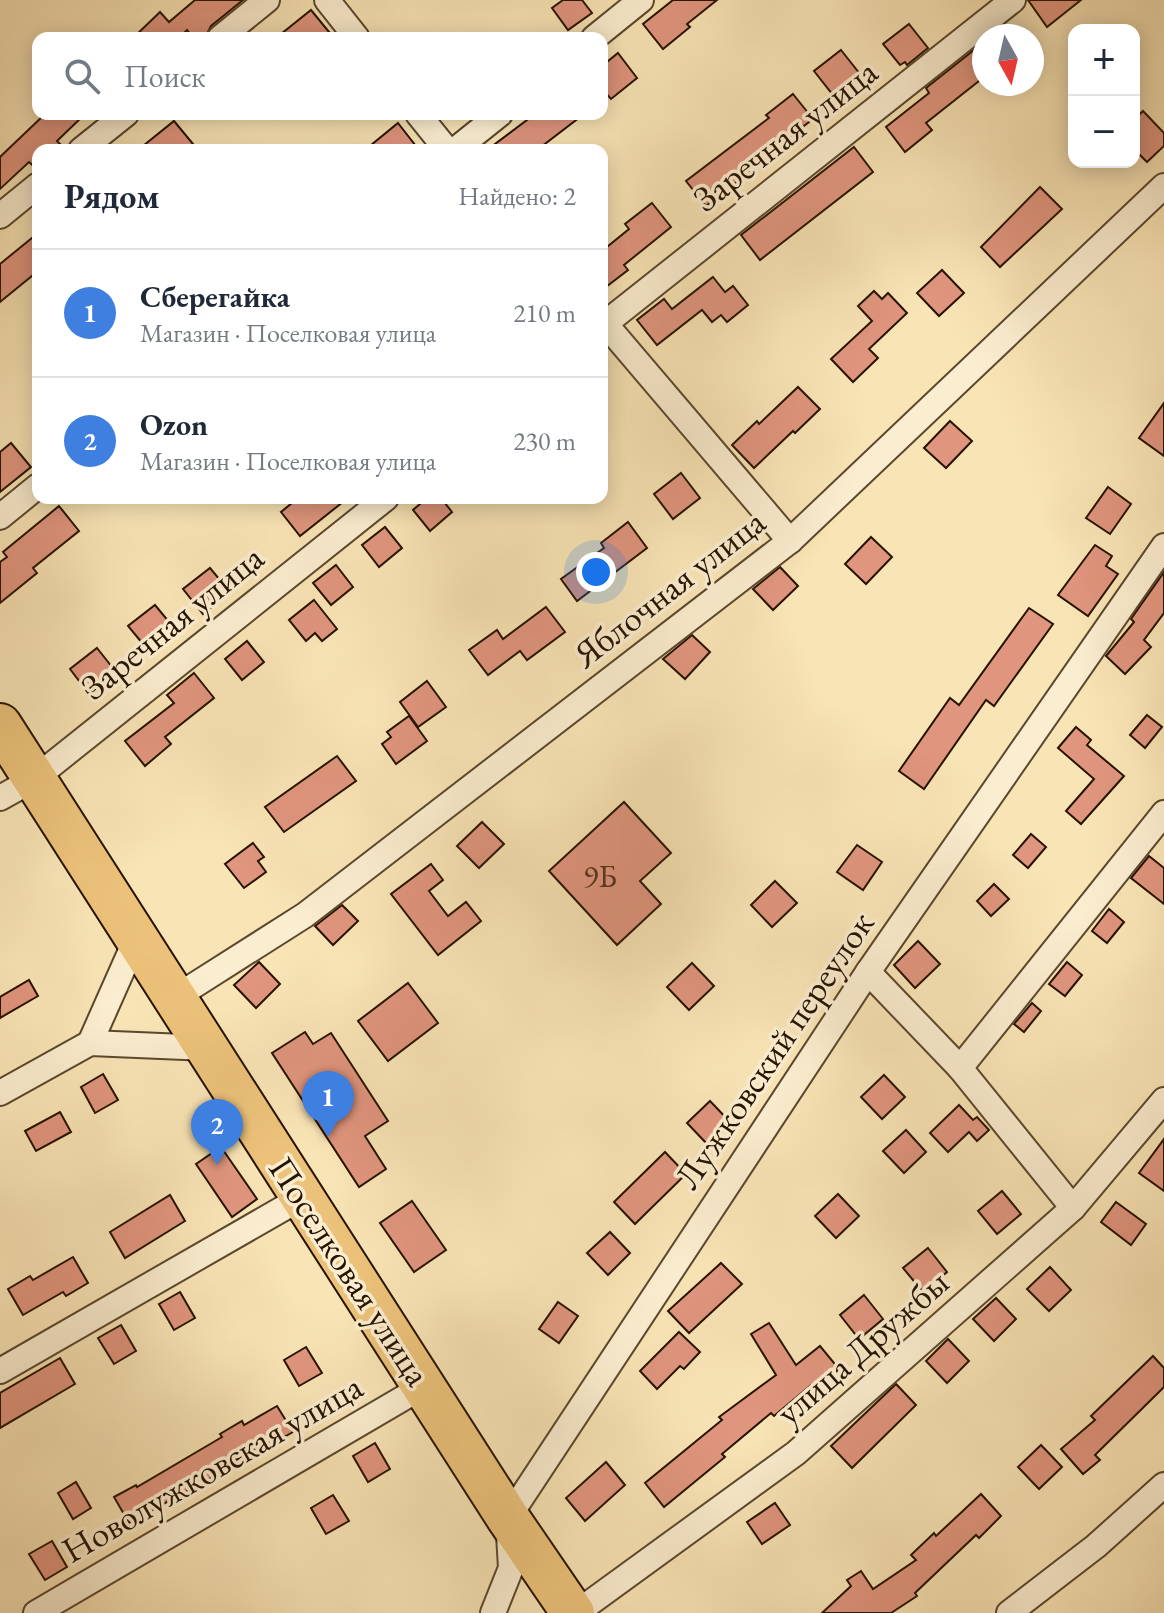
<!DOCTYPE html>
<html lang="ru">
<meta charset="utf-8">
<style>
:root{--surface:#fff;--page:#f6f6f7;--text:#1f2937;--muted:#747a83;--line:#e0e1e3;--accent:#8f2418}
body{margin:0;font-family:"EB Garamond",serif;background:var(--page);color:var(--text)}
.controls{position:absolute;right:24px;top:24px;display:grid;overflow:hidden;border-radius:16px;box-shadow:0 4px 20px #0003}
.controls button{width:72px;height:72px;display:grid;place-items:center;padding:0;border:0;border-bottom:2px solid var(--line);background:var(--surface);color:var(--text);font:40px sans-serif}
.compass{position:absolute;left:972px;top:24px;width:72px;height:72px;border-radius:50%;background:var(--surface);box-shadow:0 4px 20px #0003;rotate:172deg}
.you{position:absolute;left:596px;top:572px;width:28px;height:28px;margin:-20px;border:6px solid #fff;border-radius:50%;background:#1a73e8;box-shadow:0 0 0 12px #1a73e833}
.badge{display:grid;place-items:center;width:52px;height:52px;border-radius:50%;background:var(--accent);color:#fff;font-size:26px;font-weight:700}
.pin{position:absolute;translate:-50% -66px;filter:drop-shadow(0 2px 4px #0008)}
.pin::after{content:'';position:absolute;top:42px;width:28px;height:24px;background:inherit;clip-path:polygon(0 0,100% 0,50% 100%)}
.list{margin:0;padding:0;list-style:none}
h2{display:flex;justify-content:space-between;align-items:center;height:104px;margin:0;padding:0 32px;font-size:34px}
h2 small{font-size:26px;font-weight:400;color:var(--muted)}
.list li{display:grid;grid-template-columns:52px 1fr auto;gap:24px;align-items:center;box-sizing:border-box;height:128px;padding:0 32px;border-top:2px solid var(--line)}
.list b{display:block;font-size:30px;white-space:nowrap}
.list p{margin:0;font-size:26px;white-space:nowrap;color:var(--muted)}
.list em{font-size:26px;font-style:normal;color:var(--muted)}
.icon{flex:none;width:44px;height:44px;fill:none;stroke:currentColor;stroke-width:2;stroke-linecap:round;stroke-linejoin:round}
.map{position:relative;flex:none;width:1164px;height:1613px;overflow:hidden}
.search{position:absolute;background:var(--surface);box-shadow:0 4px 20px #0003;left:32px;top:32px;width:576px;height:88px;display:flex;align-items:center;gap:20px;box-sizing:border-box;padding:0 28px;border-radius:16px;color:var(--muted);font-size:30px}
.panel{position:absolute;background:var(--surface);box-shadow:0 4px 20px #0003;left:32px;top:144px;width:576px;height:360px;border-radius:16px}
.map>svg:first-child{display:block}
.building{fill:#e0957e;stroke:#251300;stroke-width:2}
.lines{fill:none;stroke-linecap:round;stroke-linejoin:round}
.street-casing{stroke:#5a472d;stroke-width:28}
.highway-casing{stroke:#251300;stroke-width:46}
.street{stroke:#fbedcf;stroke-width:24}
.highway{stroke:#ecc27a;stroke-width:42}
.labels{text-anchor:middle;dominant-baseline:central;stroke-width:7;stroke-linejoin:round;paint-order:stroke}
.number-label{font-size:32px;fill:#543420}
.street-label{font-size:36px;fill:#251300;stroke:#fbedcf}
</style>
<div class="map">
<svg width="1164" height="1613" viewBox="0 0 1164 1613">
<rect width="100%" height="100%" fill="#f9e4b5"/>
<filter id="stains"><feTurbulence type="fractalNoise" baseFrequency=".0025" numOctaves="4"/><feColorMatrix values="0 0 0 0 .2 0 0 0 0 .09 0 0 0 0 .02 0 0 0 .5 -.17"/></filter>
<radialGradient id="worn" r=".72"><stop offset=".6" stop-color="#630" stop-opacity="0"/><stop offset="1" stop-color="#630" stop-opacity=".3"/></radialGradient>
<g class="building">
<polygon points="195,0 243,0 211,26 205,38 193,38 187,30 182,35 185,38 133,38 160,12 169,22"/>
<polygon points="563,0 582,0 592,13 568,30 552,8"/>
<polygon points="673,0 717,0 687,24 690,27 663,49 643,24"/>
<polygon points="1028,0 1081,0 1047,27"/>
<polygon points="311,10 334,38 276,38"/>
<polygon points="909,24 928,48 907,65 905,62 900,65 883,44"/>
<polygon points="984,42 984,77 926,123 932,130 905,152 886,127 929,93 926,88"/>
<polygon points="841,50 860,74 833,95 814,71"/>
<polygon points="618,53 637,78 611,99 602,89 602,66"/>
<polygon points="793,94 813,119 779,145 781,148 706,206 686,181 769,118 766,115"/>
<polygon points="1143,111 1164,133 1164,146 1147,162 1134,149 1134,120"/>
<polygon points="45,114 85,114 57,141 66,150 38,150 38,170 29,162 0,189 0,157"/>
<polygon points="535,114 584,114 537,150 487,150"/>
<polygon points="174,121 198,150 138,150"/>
<polygon points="398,123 419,150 365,150"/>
<polygon points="854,147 873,172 760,260 741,235"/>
<polygon points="1040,187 1062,209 1000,267 981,247"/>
<polygon points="652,203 671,227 624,265 628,270 602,290 602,251 629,229 625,224"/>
<polygon points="38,233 38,271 0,302 0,264"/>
<polygon points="942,270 964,293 939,316 917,293"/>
<polygon points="713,277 725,292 733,286 748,305 727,322 721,315 712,322 702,310 657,345 637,320 664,299 672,309"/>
<polygon points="874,291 882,299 888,293 907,313 869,349 878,358 853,382 831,359 872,321 858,306"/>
<polygon points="798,387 820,409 795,433 793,431 754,468 732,445 757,421 759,424"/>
<polygon points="1164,403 1164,456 1139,438"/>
<polygon points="950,421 972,441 946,468 924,448"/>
<polygon points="11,443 31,467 0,492 0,452"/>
<polygon points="681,473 700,498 673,519 654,494"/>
<polygon points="1108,487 1131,504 1110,534 1086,518"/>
<polygon points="298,498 348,498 300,536 281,512"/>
<polygon points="427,498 441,498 452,512 430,531 413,510"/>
<polygon points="59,506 79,531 33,568 37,573 0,603 0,562 7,557 3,552"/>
<polygon points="628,522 647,548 577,601 561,579 604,548 601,543"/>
<polygon points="385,527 402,548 379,567 362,545"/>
<polygon points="871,537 892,557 866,584 845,564"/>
<polygon points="1095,545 1112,556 1106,566 1118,574 1088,616 1058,595"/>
<polygon points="336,565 353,587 331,605 313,583"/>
<polygon points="780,567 798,586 773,610 753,589"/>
<polygon points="210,568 230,592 203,614 183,589"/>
<polygon points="1164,572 1164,613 1144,640 1151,647 1125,674 1106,656 1134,622 1131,619"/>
<polygon points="314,600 337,629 322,641 315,633 306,641 289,620"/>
<polygon points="155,605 175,629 148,650 128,626"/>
<polygon points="546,607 565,632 527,660 520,651 488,675 469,650 497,630 503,639"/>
<polygon points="1029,608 1053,624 994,706 986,700 924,789 899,771 950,698 959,705"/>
<polygon points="692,635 710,652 685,679 663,659"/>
<polygon points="247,641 264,662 242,680 225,659"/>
<polygon points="97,648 116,672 89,694 70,669"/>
<polygon points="194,673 214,698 165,737 171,744 145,766 125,741 174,703 167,695"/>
<polygon points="427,681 446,707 418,727 400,702"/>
<polygon points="1147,715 1162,727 1145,748 1130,735"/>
<polygon points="409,716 427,741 396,764 382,744 391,737 387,732"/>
<polygon points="1076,727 1091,740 1087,745 1124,776 1081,824 1066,811 1094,779 1058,748"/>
<polygon points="337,756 356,781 284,832 265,807"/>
<polygon points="624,802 671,853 640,881 661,904 617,945 549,871"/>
<polygon points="482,822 504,844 479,868 457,846"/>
<polygon points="1031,834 1046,847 1028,868 1013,855"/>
<polygon points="253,843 264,857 258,861 266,872 244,888 225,864"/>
<polygon points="857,845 882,862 863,890 837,872"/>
<polygon points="1149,856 1164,868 1164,904 1131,878"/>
<polygon points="431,864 443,880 429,891 448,916 466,902 481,921 438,955 391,894"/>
<polygon points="775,881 797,903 772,927 751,905"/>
<polygon points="994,884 1009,899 991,916 977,901"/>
<polygon points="342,905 358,921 333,945 315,926"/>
<polygon points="1109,909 1124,922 1107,943 1092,931"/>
<polygon points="918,941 940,964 915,988 894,965"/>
<polygon points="259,962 280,984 256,1008 234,985"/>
<polygon points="1067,962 1082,975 1065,996 1049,984"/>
<polygon points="692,963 714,986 689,1010 667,987"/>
<polygon points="29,980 38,996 0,1018 0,997"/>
<polygon points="408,983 438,1023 388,1061 358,1021"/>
<polygon points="1032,1003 1041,1011 1024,1032 1014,1024"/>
<polygon points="305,1032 313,1044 331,1033 388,1121 365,1136 386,1169 359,1187 272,1053"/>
<polygon points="103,1074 118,1100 95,1113 81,1087"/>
<polygon points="884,1075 905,1097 882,1119 861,1097"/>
<polygon points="710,1101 731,1123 708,1145 687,1123"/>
<polygon points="959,1105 973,1120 977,1117 989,1130 977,1141 969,1132 948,1152 930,1133"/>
<polygon points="60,1112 71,1132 36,1151 25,1131"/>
<polygon points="906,1130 926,1152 904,1173 883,1151"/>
<polygon points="1164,1139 1164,1191 1139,1173"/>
<polygon points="221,1147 257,1199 232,1217 196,1164"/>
<polygon points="665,1152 686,1174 635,1224 614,1202"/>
<polygon points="1002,1191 1021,1214 997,1234 978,1211"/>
<polygon points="838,1194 859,1216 836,1238 815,1216"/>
<polygon points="170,1195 185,1221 125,1258 110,1232"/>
<polygon points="412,1201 446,1250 414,1272 380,1223"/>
<polygon points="1116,1202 1146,1224 1131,1245 1101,1222"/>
<polygon points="610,1232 630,1253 608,1275 587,1253"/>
<polygon points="928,1248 947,1272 923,1292 903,1268"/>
<polygon points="73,1257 88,1283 66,1296 63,1292 23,1315 8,1289 30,1276 33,1280"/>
<polygon points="721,1263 742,1284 689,1333 668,1311"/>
<polygon points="1050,1267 1071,1290 1049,1311 1027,1289"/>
<polygon points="180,1292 195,1318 174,1330 159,1304"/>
<polygon points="864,1295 883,1319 859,1339 840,1315"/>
<polygon points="996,1298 1016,1319 994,1341 973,1319"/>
<polygon points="558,1302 578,1316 559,1343 539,1329"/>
<polygon points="769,1323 796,1365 820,1346 839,1369 815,1389 811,1385 774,1416 771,1413 722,1454 725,1457 664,1507 645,1483 722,1420 719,1417 776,1375 751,1334"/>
<polygon points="121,1325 136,1351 114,1364 98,1338"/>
<polygon points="679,1332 700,1352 684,1369 680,1366 657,1389 640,1371"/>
<polygon points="948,1339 969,1361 947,1383 926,1361"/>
<polygon points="306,1347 322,1373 299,1386 284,1360"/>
<polygon points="1153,1356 1164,1368 1164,1387 1095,1455 1100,1460 1083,1474 1061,1449 1095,1420 1091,1416"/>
<polygon points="60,1358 75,1384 0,1428 0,1393"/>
<polygon points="896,1384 916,1405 852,1468 831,1446"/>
<polygon points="277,1406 293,1432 270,1445 268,1441 218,1471 220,1473 129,1523 114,1497 136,1485 137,1487 222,1437 220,1434 242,1421 244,1425"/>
<polygon points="375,1443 390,1469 368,1482 353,1456"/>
<polygon points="1041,1445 1062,1467 1039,1489 1018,1467"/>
<polygon points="606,1462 625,1485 585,1521 566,1498"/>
<polygon points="76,1482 91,1508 73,1519 58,1493"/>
<polygon points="981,1494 1001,1516 979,1538 976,1535 915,1593 917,1596 891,1613 822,1613 851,1586 847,1580 861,1571 873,1589 916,1560 911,1555 934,1533 936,1536"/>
<polygon points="333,1495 349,1521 326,1534 311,1508"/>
<polygon points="775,1503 790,1525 762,1544 747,1522"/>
<polygon points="52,1541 67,1567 45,1580 29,1554"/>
</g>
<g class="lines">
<defs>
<g id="street">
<polyline points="327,0 357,38"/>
<polyline points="220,38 267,0"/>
<polyline points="594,38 641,0"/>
<polyline points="418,114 447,150"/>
<polyline points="81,150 126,114"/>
<polyline points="455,150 500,114"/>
<polyline points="0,216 38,185"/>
<polyline points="602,320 790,541"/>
<polyline points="602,326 1013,0"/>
<polyline points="0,517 38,486"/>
<polyline points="0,798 34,779 386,498"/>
<polyline points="868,972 960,1068 1073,1208"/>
<polyline points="176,997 305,915 790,541 1164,186"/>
<polyline points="90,1043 137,937"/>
<polyline points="960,1068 1164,813"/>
<polyline points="0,1093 90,1043 208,1048"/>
<polyline points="0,1371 303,1197"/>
<polyline points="36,1613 424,1386"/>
<polyline points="493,1613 511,1568 508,1518 868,972 1164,546"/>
<polyline points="576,1613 796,1453 1073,1208 1164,1100"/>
<polyline points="1009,1613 1096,1546 1164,1485"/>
</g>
<polyline id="highway" points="0,725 508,1518 573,1613"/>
</defs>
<use href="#street" class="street-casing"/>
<use href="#highway" class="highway-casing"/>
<use href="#street" class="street"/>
<use href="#highway" class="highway"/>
</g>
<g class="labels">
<g class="number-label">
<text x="600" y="876">9Б</text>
</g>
<g class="street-label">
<text transform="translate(785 135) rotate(-38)">Заречная улица</text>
<text transform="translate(669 588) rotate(-38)">Яблочная улица</text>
<text transform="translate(172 622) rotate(-39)">Заречная улица</text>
<text transform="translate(774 1050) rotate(-56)">Лужковский переулок</text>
<text transform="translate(350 1271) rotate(57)">Поселковая улица</text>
<text transform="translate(862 1347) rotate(-41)">улица Дружбы</text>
<text transform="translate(212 1468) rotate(-30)">Новолужковская улица</text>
</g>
</g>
<rect width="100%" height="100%" filter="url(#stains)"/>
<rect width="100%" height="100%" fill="url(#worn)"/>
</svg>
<div class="controls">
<button>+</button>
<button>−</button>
</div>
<svg class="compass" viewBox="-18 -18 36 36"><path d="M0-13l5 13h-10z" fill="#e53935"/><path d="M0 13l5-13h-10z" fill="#747a83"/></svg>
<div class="you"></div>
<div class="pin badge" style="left:328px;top:1137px;background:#3f7fe0">1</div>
<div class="pin badge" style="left:217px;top:1165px;background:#3f7fe0">2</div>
<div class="search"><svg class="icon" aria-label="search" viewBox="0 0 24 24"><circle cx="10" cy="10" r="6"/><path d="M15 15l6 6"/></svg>Поиск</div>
<section class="panel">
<h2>Рядом<small>Найдено: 2</small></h2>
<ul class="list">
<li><span class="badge" style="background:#3f7fe0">1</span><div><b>Сберегайка</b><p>Магазин · Поселковая улица</p></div><em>210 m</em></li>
<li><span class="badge" style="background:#3f7fe0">2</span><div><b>Ozon</b><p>Магазин · Поселковая улица</p></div><em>230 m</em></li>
</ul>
</section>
</div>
